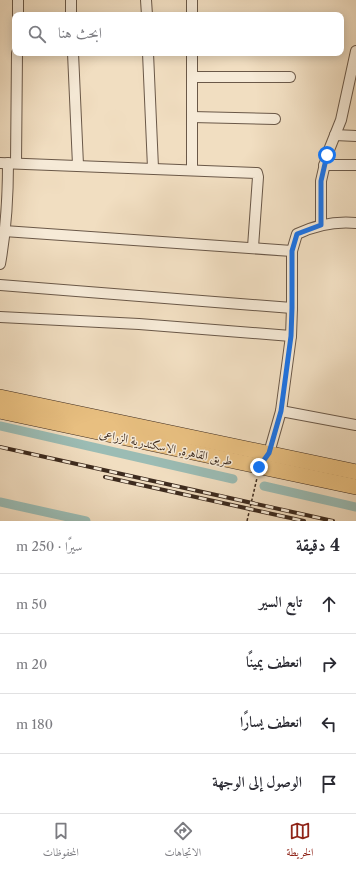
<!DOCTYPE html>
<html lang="ar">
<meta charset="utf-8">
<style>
:root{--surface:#fff;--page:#f2f2f3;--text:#2b2b33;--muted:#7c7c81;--line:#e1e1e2;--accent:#8f2418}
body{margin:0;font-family:"Libre Caslon Text",Amiri,serif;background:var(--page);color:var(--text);direction:rtl}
.stop{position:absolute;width:12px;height:12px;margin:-9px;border:3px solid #1a73e8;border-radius:50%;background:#fff}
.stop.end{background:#1a73e8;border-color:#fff;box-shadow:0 1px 4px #0008}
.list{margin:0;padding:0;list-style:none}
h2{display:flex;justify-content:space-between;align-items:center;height:52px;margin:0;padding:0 16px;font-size:17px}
h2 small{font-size:13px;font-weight:400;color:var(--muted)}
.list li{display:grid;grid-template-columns:26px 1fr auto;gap:12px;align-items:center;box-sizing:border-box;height:60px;padding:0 16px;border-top:1px solid var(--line)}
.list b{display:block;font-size:15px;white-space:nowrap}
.list em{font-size:13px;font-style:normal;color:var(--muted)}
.icon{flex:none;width:22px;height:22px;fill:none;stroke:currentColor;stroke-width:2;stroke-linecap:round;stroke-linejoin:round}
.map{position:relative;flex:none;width:356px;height:521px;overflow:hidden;direction:ltr}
.search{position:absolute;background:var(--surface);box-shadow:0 2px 10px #0003;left:12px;right:12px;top:12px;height:44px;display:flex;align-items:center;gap:10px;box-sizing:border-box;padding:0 14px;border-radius:8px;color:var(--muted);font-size:15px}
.sheet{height:292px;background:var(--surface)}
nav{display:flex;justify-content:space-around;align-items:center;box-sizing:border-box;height:56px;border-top:1px solid var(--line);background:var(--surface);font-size:11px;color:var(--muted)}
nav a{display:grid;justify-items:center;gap:2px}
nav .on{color:var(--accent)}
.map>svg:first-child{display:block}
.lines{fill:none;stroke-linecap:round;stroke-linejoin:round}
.canal{stroke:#9bbcb4;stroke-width:9}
.minor-casing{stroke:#6a5848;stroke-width:12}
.highway-casing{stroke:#3d2b1f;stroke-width:16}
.path{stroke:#3d2b1f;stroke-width:1.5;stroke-dasharray:3 2;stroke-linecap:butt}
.minor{stroke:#f6ead7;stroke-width:10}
.highway{stroke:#e8bf80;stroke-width:15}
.rail-casing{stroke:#3d2b1f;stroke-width:4}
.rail{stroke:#f6ead7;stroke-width:2.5;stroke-dasharray:8;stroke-linecap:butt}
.route{stroke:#1a73e8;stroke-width:5}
.labels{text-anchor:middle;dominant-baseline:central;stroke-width:3;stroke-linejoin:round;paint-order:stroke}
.street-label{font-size:12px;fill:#3d2b1f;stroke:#f6ead7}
</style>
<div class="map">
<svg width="356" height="521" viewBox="0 0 356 521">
<rect width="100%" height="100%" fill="#f1dec1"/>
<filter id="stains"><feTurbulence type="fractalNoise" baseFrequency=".005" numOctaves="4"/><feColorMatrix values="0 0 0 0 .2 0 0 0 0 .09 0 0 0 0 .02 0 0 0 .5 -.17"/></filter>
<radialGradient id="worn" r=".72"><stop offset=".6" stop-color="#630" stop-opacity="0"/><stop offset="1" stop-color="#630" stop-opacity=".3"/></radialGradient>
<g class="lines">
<g class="canal">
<polyline points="0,426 233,479"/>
<polyline points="264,486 356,507"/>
<polyline points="0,502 86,521"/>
</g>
<defs>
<g id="minor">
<polyline points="71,0 71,15"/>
<polyline points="146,0 147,15"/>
<polyline points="192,0 192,15"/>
<polyline points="18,15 18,0"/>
<polyline points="73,53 78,165"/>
<polyline points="148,53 153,168"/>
<polyline points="192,53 192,170"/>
<polyline points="192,77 290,77"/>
<polyline points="192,117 275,119"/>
<polyline points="335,135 356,136"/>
<polyline points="0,163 257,173 258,177 253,247"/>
<polyline points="16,163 17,53"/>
<polyline points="324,165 356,165"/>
<polyline points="321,225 321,181 327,155 341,120 356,51"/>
<polyline points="4,231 292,251"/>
<path d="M0,264C6,231 8,197 8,163"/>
<polyline points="0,285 292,308"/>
<polyline points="0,317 139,324 291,336"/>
<polyline points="281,411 356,425"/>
<path d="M266,457L269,453L281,411L291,336L292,308V251L297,234C316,225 335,221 356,223"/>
</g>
<g id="highway">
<polyline points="0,397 356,472"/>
<polyline points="0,411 356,487"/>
</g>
</defs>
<use href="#minor" class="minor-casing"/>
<use href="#highway" class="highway-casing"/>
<polyline class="path" points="247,521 257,478"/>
<use href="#minor" class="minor"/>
<use href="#highway" class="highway"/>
<defs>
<g id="rail">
<polyline points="0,447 333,521"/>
<polyline points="105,477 304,521"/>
</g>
</defs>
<use href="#rail" class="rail-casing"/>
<use href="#rail" class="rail"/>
</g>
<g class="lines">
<polyline class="route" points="259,467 269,453 281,411 291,336 292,308 292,251 297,234 321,225 321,181 327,155"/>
</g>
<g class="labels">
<g class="street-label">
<text transform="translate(166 447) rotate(12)">طريق القاهرة, الاسكندرية الزراعى</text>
</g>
</g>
<rect width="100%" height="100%" filter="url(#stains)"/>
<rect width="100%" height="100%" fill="url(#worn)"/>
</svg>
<div class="stop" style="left:327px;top:155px"></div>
<div class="stop end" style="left:259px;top:467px"></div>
<div class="search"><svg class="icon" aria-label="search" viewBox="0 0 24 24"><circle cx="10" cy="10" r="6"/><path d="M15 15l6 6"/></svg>ابحث هنا</div>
</div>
<section class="sheet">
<h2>4 دقيقة<small>سيرًا · 250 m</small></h2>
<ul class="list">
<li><svg class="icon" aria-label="ahead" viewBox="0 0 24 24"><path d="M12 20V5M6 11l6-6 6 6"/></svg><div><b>تابع السير</b></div><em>50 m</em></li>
<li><svg class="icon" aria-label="right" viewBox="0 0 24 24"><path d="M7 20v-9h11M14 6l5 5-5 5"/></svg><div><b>انعطف يمينًا</b></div><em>20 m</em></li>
<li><svg class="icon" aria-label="left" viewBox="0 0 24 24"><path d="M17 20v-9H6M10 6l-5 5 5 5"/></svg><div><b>انعطف يسارًا</b></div><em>180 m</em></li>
<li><svg class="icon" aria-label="arrive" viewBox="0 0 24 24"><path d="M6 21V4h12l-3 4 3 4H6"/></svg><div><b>الوصول إلى الوجهة</b></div></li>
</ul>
</section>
<nav>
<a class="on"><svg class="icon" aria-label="map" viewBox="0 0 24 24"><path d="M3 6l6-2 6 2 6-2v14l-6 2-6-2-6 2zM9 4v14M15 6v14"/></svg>الخريطة</a>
<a><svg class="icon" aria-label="directions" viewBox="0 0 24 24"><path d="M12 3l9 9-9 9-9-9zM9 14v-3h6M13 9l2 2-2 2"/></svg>الاتجاهات</a>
<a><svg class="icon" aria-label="saved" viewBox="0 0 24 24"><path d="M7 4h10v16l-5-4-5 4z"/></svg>المحفوظات</a>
</nav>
